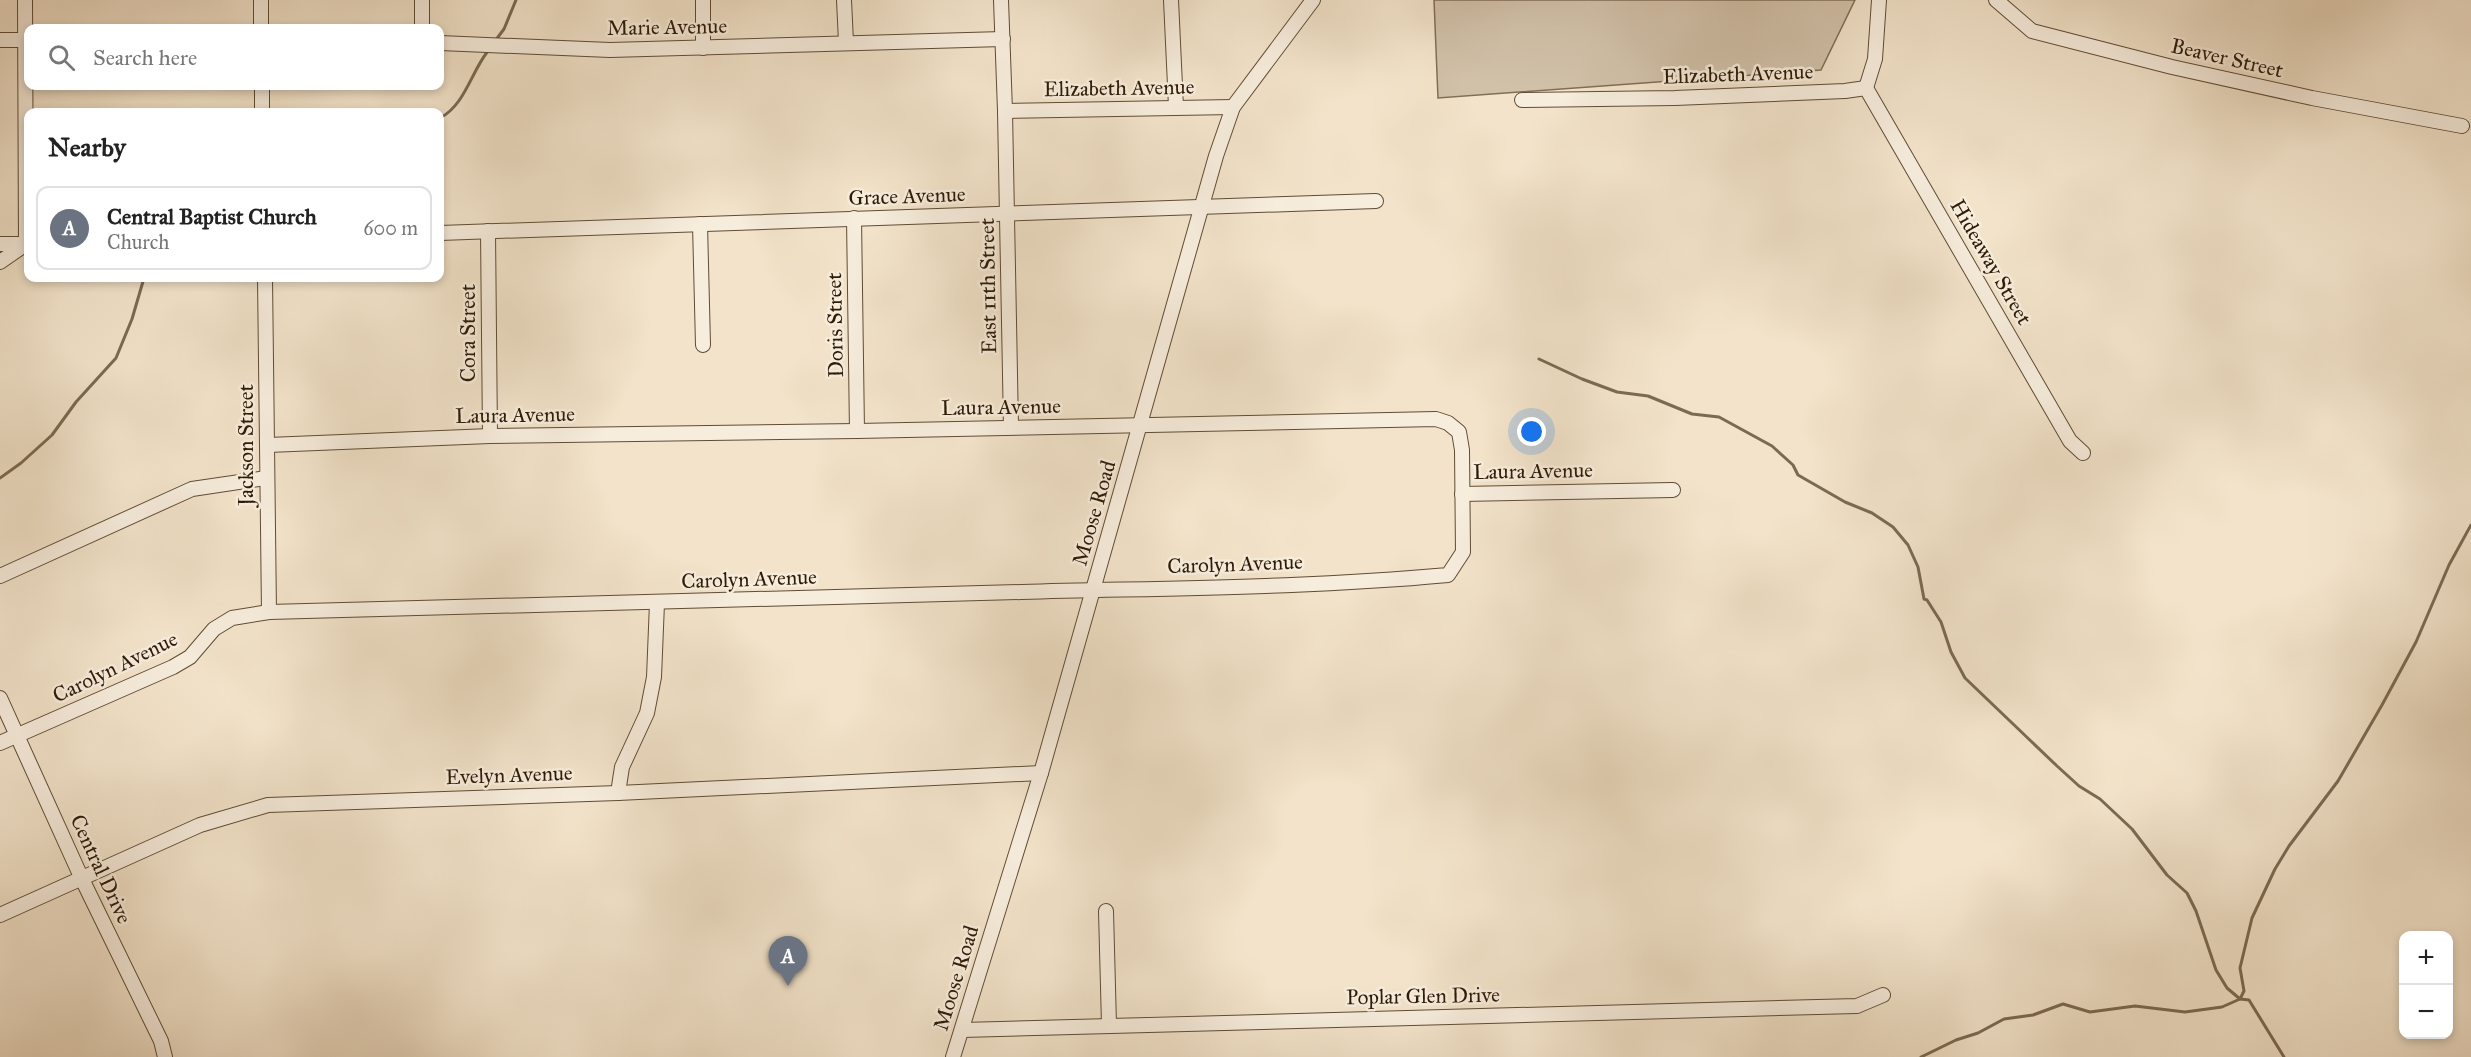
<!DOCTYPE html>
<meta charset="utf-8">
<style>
:root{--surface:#fff;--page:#f6f6f6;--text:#222;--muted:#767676;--line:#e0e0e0;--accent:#8f2418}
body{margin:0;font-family:"IM FELL Great Primer",serif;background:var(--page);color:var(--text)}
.controls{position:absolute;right:18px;bottom:18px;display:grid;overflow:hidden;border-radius:12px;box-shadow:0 3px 9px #0003}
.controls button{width:54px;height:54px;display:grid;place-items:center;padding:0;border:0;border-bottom:2px solid var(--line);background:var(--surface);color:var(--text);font:30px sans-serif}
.you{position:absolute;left:1532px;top:432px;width:21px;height:21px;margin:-15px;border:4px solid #fff;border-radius:50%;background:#1a73e8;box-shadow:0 0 0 9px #1a73e833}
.badge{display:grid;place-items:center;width:39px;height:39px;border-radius:50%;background:var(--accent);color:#fff;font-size:20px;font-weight:700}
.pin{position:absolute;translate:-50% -50px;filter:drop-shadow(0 2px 3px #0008)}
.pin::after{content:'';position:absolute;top:32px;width:21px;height:18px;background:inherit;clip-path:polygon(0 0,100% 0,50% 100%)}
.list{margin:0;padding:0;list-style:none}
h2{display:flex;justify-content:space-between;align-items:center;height:78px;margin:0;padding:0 24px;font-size:26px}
h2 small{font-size:20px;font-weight:400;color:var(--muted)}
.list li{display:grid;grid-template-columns:39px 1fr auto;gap:18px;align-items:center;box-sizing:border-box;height:84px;margin:0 12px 12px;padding:0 12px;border:2px solid var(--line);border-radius:12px}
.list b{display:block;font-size:22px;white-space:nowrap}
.list p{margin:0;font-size:20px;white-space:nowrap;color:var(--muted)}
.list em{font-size:20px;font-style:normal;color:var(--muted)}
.icon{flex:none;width:33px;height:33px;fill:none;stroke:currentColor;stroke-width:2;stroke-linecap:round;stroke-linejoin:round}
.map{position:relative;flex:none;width:2471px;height:1057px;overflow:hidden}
.search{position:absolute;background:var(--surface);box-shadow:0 3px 9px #0003;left:24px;top:24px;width:420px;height:66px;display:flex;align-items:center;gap:15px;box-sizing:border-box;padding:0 21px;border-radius:12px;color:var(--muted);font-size:22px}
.panel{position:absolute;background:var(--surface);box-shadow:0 3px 9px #0003;left:24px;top:108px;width:420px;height:174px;border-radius:12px}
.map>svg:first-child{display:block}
.green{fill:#d1c1a9;stroke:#806e57;stroke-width:1.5}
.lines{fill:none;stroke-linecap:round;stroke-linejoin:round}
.stream{stroke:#7b6a53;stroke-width:3}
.minor-casing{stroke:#5f4c36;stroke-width:16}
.minor{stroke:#f7eddd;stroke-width:14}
.labels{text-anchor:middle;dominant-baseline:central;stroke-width:5;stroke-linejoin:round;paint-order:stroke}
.street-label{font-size:21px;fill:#2e1a05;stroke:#f7eddd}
</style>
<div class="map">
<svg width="2471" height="1057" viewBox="0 0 2471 1057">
<rect width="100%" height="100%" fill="#f2e3ca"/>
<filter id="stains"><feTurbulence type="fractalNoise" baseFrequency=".00333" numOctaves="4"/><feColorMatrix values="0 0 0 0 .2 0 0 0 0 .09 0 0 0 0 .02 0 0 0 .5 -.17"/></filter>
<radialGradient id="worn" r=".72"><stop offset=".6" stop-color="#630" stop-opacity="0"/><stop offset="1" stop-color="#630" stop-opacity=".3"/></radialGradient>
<polygon class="green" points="1434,0 1855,0 1821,70 1438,98"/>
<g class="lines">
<g class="stream">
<polyline points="495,41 504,29 516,0"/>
<path d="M440,118C465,105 471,72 488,51"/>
<polyline points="1539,359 1582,379 1617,392 1648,396 1692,414 1719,417 1772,446 1793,465 1798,475 1845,502 1872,513 1893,527 1908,545 1918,567 1924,599 1927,600 1941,622 1951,652 1965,678 2057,766 2079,786 2100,799 2132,829 2167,875 2187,893 2196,911 2216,970 2227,988 2240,999 2249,1000 2284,1057"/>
<polyline points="0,478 21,463 52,435 76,402 116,358 132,319 144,278"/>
<polyline points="1921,1057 1956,1040 1978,1033 2004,1019 2033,1015 2063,1004 2090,1012 2135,1006 2185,1012 2222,1007 2240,999 2244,991 2240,968 2252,918 2275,869 2289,846 2338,781 2382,705 2416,642 2449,565 2471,525"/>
</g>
<defs>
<g id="minor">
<polyline points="261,0 261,28"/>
<polyline points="422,0 422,28"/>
<polyline points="844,0 846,42"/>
<polyline points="1001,0 1005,111 1011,427"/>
<polyline points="1171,0 1176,107"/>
<polyline points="1996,0 2032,31 2172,67 2312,98 2462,126"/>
<polyline points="0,40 25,40"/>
<polyline points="440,43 610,50 1003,39"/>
<polyline points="703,48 703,0"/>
<polyline points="262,86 262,112"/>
<polyline points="1866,88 2070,441 2083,453"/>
<polyline points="1866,88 1875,59 1879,0"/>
<polyline points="1522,100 1675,98 1845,91 1866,88"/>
<polyline points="1005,111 1233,107"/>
<polyline points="854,218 857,431"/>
<polyline points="700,224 703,345"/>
<polyline points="488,231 490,436"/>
<polyline points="440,233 1376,201"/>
<polyline points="0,244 25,244"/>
<polyline points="0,262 26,244 25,0"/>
<polyline points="265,278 269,612"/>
<polyline points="1462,494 1673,490"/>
<polyline points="0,576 192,489 266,478"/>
<polyline points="0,698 82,879 161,1041 165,1057"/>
<path d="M0,743L173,667L190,657L214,629L232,618L269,612C520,606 771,600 1022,592C1164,588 1307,588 1448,575L1463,552L1462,450L1459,432L1448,423L1436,419L857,431L490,436L268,445"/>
<polyline points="618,793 622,767 647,713 654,677 657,603"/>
<polyline points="1106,911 1109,1025"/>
<polyline points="0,915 200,825 268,805 618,793 1041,773"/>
<polyline points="962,1030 1857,1006 1883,995"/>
<polyline points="953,1057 1041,773 1216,156 1233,107 1313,0"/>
</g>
</defs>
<use href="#minor" class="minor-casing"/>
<use href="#minor" class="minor"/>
</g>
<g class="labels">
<g class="street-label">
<text transform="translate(667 27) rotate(-1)">Marie Avenue</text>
<text transform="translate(2227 58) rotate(13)">Beaver Street</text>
<text transform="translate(1738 74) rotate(-2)">Elizabeth Avenue</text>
<text transform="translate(1119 88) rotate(-1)">Elizabeth Avenue</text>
<text transform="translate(907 196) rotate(-2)">Grace Avenue</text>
<text transform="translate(1991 262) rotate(60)">Hideaway Street</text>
<text transform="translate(988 286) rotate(-91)">East 11th Street</text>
<text transform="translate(835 325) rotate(-91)">Doris Street</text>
<text transform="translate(468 333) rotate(-90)">Cora Street</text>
<text transform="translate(1001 407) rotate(-1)">Laura Avenue</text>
<text transform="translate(515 415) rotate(-1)">Laura Avenue</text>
<text transform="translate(246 445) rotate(-90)">Jackson Street</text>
<text transform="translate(1533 471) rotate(-1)">Laura Avenue</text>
<text transform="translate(1094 513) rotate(-74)">Moose Road</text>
<text transform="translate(1235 564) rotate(-2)">Carolyn Avenue</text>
<text transform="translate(749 579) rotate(-2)">Carolyn Avenue</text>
<text transform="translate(115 667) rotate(-26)">Carolyn Avenue</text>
<text transform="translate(509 775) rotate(-2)">Evelyn Avenue</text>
<text transform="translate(101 869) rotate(65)">Central Drive</text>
<text transform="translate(956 978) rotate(-73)">Moose Road</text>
<text transform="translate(1423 996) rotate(-1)">Poplar Glen Drive</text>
</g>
</g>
<rect width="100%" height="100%" filter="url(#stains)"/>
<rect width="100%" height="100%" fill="url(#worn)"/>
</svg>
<div class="controls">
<button>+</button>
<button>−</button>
</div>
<div class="you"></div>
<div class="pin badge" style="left:788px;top:986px;background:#6b7280">A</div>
<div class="search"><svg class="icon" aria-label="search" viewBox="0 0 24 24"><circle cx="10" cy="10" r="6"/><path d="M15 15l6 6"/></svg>Search here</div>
<section class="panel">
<h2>Nearby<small></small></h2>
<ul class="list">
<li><span class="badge" style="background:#6b7280">A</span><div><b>Central Baptist Church</b><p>Church</p></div><em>600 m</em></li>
</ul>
</section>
</div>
